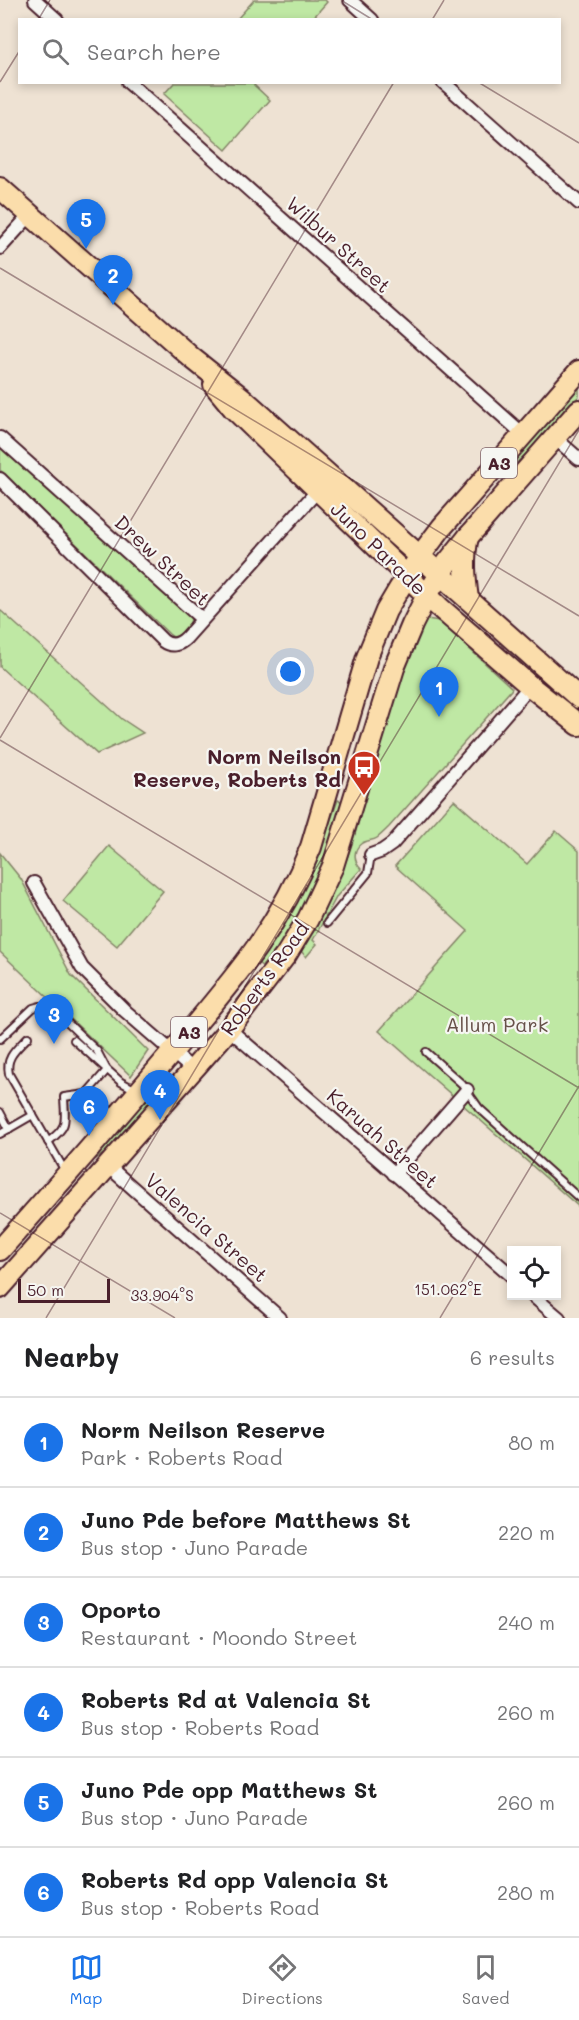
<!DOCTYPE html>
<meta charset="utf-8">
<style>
:root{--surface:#fff;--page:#f2f2f2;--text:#202124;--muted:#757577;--line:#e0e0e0;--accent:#1a73e8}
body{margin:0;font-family:Mali,sans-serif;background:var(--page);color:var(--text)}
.controls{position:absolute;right:18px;bottom:18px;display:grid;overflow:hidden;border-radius:0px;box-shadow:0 3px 9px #0003}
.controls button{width:54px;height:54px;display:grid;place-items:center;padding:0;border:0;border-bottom:2px solid var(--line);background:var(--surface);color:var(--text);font:30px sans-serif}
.scale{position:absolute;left:18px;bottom:15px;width:92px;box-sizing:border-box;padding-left:6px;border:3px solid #4a1f2b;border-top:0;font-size:16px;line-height:21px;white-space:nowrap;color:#4a1f2b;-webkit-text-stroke:4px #f6f6f2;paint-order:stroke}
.you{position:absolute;left:291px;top:672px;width:21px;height:21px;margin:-15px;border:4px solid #fff;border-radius:50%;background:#1a73e8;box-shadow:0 0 0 9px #1a73e833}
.badge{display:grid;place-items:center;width:39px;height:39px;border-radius:50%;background:var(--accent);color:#fff;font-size:20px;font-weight:700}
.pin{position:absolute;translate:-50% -50px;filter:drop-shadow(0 2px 3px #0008)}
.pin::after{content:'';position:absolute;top:32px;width:21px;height:18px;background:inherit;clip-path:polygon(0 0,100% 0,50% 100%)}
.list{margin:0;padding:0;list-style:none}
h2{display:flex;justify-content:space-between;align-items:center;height:78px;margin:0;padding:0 24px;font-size:26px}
h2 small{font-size:20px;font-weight:400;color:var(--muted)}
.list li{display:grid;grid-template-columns:39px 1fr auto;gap:18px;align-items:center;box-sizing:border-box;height:90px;padding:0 24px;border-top:2px solid var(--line)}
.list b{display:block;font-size:22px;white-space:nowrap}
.list p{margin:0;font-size:20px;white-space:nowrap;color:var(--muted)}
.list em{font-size:20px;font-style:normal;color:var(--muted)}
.icon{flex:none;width:33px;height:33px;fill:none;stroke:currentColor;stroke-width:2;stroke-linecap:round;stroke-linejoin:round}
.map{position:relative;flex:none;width:579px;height:1318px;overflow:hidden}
.search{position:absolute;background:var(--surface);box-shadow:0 3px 9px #0003;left:18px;right:18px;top:18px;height:66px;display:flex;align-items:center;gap:15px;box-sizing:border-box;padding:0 21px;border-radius:0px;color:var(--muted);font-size:22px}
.sheet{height:618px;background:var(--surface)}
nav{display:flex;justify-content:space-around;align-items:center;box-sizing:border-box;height:84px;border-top:2px solid var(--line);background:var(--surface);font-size:16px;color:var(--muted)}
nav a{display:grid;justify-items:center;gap:3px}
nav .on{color:var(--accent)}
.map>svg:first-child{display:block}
.green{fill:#bfe8a4;stroke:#848468;stroke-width:1.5}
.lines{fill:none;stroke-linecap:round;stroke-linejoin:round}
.service-casing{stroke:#4a1f2b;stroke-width:10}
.minor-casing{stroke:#4a1f2b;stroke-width:16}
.primary-casing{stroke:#4a1f2b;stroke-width:24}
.trunk-casing{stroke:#4a1f2b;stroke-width:24}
.service{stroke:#f6f6f2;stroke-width:6}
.minor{stroke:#f6f6f2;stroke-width:12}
.primary{stroke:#fbddab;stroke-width:20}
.trunk{stroke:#fbddab;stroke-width:20}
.ticks{fill:none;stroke:#4a1f2b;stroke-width:1.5;stroke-opacity:0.45}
.labels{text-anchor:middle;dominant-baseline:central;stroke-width:4.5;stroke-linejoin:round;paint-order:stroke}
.shield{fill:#f6f6f2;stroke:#7e6067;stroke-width:1.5}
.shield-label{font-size:18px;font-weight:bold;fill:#4a1f2b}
.street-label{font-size:20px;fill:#4a1f2b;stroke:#f6f6f2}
.poi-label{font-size:20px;font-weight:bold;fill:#4a1f2b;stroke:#f6f6f2;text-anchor:end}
.park-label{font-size:20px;fill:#675149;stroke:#f6f6f2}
.ticks-label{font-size:15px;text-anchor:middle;fill:#4a1f2b;stroke:#f6f6f2;stroke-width:4.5;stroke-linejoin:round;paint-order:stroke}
</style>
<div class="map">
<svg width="579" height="1318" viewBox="0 0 579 1318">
<rect width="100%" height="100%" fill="#eee2d3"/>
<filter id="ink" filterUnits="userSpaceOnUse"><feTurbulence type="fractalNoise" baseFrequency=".0167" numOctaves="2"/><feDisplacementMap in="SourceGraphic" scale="12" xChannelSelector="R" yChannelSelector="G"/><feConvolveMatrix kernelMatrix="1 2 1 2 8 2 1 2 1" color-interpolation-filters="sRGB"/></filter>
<g filter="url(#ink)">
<g class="green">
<polygon points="254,0 325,0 327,2 312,19 237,19"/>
<polygon points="174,83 255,83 254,85 270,100 226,150 164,94"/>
<polygon points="579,386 579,396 534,447 508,470 506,469"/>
<path d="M0,444L191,617C191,626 182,636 173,637L169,634L0,470Z"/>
<polygon points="0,610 122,719 143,733 97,754 0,667"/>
<path d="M427,619L439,621L512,688L511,690L389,827C385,831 381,835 377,838C373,841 367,840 362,843C352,850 354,862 361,869L337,896L313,940L317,944L306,957L301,951C321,917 340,881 352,844C375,769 389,688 427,619Z"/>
<path d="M338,800L344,802C331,844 317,888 294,926C285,941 273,953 262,966L258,963L281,931L296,903L318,855Z"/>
<polygon points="454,800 527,864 556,831 579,851 579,1207 379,1031 468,931 395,866"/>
<polygon points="109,846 163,891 117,946 63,901"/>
<polygon points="0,853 21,879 71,975 148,1051 131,1076 0,952"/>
<path d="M167,1073C166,1090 126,1135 111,1148C107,1152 101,1155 96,1159L94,1157Z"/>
</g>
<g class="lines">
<defs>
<g id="service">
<polyline points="327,923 368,873 371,855"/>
<path d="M28,1037C17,1049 5,1057 9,1074L65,1171"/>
<path d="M0,1039L33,1008L40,1006L54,1010L97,1051L107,1070L86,1094L64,1097C65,1122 69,1126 48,1142"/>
<polyline points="74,1040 121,1082 136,1090"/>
<polyline points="426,1052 462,1084 479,1108 579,1198"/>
<polyline points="0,1112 9,1129"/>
<polyline points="0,1134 33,1115"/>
</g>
<g id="minor">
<polyline points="35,0 57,20"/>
<polyline points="350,0 372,20"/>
<polyline points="128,82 524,435"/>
<polyline points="443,82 579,203"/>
<polyline points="0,248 30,215"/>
<polyline points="0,438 202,619"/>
<polyline points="555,438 579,459"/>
<path d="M0,479L163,641C171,647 179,645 186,638L318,490"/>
<polyline points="371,855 382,851 392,844 530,686"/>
<polyline points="34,883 82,968 124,1010 193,1070"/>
<polyline points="229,1029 512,1276"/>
<polyline points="108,1166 280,1318"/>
<polyline points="394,1174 467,1090"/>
<polyline points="533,1296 559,1318"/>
</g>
<g id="primary">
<polyline points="0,188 192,358 241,397 579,698"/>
<polyline points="214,385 233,408 439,607 530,686 579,725"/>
</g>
<g id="trunk">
<path d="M468,599C465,577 463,558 468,537"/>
<path d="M0,1250C59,1184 117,1118 174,1050C230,983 278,931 311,847L367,657L386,611L399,589L420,556L442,527L579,371"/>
<polyline points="0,1288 229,1029 286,955 308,919 333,866 394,668 412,625 427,595 447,563 468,537 579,410"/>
</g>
</defs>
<use href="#service" class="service-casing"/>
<use href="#minor" class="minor-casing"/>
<use href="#primary" class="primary-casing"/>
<use href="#trunk" class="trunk-casing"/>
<use href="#service" class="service"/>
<use href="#minor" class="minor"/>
<use href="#primary" class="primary"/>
<use href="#trunk" class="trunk"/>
</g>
</g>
<path class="ticks" d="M341,0L373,20M38,20L50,0M432,20L444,0M0,82L20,50M478,82L579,143M0,268L579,616M0,738L394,82M0,740L579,1088M0,1213L175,1318M46,1318L579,430M440,1318L579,1086"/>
<defs>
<symbol id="bus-pin" viewBox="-11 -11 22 30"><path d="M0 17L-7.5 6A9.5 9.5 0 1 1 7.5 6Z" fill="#c8321e" stroke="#f6f6f2"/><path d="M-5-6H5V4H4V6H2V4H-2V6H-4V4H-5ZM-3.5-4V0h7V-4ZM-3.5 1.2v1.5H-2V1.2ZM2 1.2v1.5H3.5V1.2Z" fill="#fff"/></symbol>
</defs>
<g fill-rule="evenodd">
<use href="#bus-pin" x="345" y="748" width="38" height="52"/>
</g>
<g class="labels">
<g class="shield">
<rect x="481" y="448" width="36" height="30" rx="4.5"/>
<rect x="171" y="1017" width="36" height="30" rx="4.5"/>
</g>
<g class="shield-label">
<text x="499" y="463">A3</text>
<text x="189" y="1032">A3</text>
</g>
<g class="street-label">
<text transform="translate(339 244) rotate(42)">Wilbur Street</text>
<text transform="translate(379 548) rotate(44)">Juno Parade</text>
<text transform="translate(163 560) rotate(43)">Drew Street</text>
<text transform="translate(264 978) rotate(-54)">Roberts Road</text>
<text transform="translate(383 1138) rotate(41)">Karuah Street</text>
<text transform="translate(207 1227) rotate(41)">Valencia Street</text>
</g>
<g class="poi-label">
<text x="341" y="756">Norm Neilson<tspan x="341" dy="23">Reserve, Roberts Rd</tspan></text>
</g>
<g class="park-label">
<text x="497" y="1024">Allum Park</text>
</g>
</g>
<g class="ticks-label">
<text x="448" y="1295">151.062°E</text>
<text x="162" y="1301">33.904°S</text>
</g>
</svg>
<div class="controls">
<button><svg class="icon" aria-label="locate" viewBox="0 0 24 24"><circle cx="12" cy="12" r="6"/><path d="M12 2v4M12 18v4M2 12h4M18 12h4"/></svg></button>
</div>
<div class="scale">50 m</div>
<div class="you"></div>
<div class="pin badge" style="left:439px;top:717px">1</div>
<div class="pin badge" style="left:113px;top:305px">2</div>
<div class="pin badge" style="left:54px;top:1044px">3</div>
<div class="pin badge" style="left:160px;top:1120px">4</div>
<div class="pin badge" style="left:86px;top:249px">5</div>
<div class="pin badge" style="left:89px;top:1136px">6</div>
<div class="search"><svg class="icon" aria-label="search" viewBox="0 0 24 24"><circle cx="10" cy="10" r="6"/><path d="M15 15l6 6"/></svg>Search here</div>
</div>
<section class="sheet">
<h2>Nearby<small>6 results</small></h2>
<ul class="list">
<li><span class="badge">1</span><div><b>Norm Neilson Reserve</b><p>Park · Roberts Road</p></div><em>80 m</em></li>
<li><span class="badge">2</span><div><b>Juno Pde before Matthews St</b><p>Bus stop · Juno Parade</p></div><em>220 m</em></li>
<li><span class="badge">3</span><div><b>Oporto</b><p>Restaurant · Moondo Street</p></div><em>240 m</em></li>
<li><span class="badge">4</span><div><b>Roberts Rd at Valencia St</b><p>Bus stop · Roberts Road</p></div><em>260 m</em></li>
<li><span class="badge">5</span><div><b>Juno Pde opp Matthews St</b><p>Bus stop · Juno Parade</p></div><em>260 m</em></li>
<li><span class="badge">6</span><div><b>Roberts Rd opp Valencia St</b><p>Bus stop · Roberts Road</p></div><em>280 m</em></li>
</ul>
</section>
<nav>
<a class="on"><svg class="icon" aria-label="map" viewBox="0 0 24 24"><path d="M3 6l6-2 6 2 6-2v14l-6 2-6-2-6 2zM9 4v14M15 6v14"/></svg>Map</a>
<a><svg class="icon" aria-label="directions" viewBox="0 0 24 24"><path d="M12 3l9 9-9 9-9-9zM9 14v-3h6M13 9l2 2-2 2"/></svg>Directions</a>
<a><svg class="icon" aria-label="saved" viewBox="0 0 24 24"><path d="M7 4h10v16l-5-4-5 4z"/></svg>Saved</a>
</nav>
